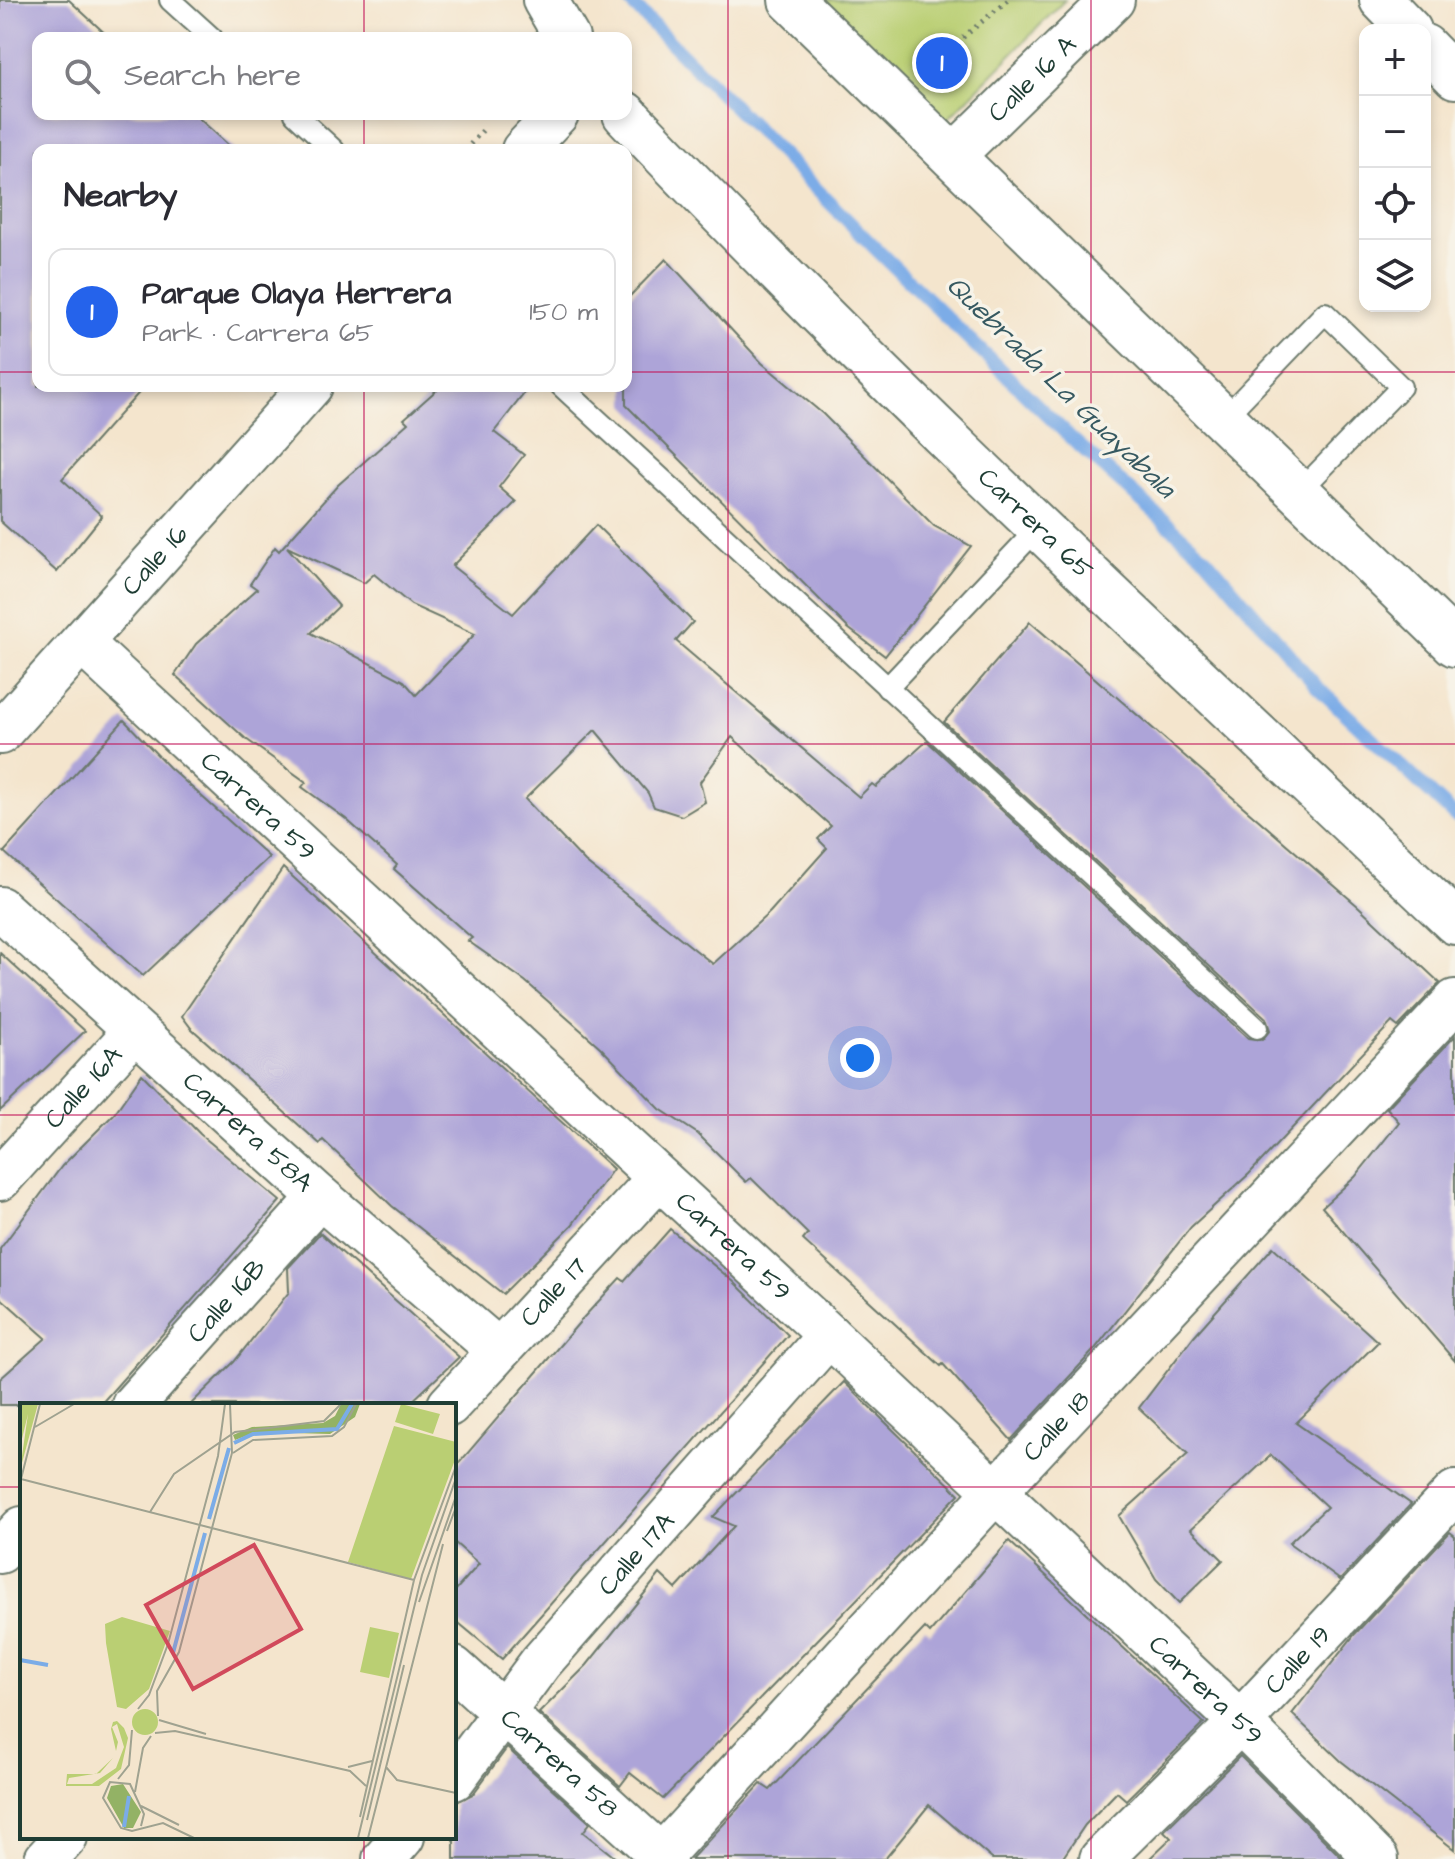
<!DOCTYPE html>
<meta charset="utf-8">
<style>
:root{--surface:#fff;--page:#f2f2f3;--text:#2b2b33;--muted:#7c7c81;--line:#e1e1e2;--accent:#2563eb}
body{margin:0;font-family:"Architects Daughter",sans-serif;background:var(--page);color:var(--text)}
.controls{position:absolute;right:24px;top:24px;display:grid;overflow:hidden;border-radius:16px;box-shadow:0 4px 12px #0003}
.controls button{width:72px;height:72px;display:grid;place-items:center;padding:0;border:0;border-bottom:2px solid var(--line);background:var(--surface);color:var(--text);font:40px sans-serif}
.you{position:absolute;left:860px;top:1058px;width:28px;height:28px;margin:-20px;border:6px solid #fff;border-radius:50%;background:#1a73e8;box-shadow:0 0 0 12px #1a73e833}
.badge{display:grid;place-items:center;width:52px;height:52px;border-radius:50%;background:var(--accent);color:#fff;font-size:26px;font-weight:700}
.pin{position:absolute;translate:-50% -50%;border:4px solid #fff;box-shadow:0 2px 8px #0006}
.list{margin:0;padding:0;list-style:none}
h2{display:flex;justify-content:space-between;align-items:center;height:104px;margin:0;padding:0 32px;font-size:34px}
h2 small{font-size:26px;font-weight:400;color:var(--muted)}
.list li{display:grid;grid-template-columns:52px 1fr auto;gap:24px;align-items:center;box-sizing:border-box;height:128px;margin:0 16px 16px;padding:0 16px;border:2px solid var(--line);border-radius:16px}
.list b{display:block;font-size:30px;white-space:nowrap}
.list p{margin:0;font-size:26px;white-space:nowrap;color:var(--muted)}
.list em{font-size:26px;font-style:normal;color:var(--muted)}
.icon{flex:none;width:44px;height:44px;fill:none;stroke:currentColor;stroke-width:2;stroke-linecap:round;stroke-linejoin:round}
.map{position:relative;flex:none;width:1455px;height:1859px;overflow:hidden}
.search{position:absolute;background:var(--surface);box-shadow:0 4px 12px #0003;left:32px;top:32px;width:600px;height:88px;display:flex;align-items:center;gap:20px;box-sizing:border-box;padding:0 28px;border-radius:16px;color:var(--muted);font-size:30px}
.panel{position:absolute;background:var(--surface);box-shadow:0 4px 12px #0003;left:32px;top:144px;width:600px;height:248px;border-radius:16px}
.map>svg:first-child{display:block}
.green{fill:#bacf73;stroke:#6c8654;stroke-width:2}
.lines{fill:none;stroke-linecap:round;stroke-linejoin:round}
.stream{stroke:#7bace7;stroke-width:14}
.building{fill:#ada4d8;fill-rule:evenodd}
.lane-casing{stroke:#6a786a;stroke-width:24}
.street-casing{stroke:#6a786a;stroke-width:46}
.secondary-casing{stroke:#6a786a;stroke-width:48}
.path{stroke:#6a786a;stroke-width:5;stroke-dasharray:2 6;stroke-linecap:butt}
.lane{stroke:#fff;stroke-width:20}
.street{stroke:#fff;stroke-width:42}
.secondary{stroke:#fff;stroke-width:44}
.grid{fill:none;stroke:#c2185b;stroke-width:2;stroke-opacity:0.55}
.labels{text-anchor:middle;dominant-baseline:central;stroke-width:7;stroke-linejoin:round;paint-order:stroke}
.street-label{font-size:26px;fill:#1f3d34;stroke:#f7f3e8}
.water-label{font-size:28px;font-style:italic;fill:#365961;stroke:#f7f3e8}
.inset-river{fill:none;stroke:#7bace7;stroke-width:4}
.inset-road{fill:none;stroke:#9fa290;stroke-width:2}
.view{fill:#d1495b;fill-opacity:0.15;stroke:#d1495b;stroke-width:4}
.inset-edge{fill:none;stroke:#1f3d34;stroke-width:4}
</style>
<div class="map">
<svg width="1455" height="1859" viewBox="0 0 1455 1859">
<rect width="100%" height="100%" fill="#f7f3e8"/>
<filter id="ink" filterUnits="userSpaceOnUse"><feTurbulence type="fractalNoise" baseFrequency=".0125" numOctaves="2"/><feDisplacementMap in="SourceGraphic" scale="16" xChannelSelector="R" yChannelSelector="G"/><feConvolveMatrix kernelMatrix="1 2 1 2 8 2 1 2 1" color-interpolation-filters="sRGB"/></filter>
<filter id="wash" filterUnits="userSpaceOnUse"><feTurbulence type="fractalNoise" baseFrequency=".006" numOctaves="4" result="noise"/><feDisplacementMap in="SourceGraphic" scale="32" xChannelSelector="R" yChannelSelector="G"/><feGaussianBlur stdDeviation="1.8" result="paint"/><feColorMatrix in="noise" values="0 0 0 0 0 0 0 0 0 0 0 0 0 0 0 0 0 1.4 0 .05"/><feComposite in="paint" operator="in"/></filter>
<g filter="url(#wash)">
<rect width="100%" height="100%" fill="#f4e5cd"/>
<polygon class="green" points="820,0 1065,0 941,126"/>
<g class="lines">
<polyline class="stream" points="628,0 878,251 1072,439 1206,558 1317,687 1455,816"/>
</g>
<g id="blocks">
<g class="building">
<polygon points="0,0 69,0 110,38 38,38 38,114 194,114 234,150 38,150 38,386 145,386 62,479 102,516 57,572 0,521"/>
<polygon points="666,259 762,363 823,414 934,526 971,546 885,656 848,628 626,405 626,300"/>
<path d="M441,386H530L494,432L524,455L499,487L516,502L452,566L513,614L596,525L693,622L676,641L859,797L872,784L876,787L927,741L1248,1038L1262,1040L1270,1030L1266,1018L944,722L1030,622L1359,907L1440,983L1398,1027L1392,1022L1249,1174L1191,1227L1094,1350L1011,1440L943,1364L941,1366L803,1240L808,1234L751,1178L746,1182L698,1134L660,1109L600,1047L525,981L468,941L472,938L394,869L397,865L346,819L302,787L306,782L246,739L175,675L196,644L257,589L250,584L275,547L279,551L338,485L408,423L404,419ZM287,547L364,583L374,574L411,605L475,634L416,695L404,681L311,633L339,606ZM595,730L648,793L654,807L682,816L705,802L700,782L732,737L831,826L818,839L827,848L770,912L713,964L585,862L525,799Z"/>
<polygon points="124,720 169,767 269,857 143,976 4,852"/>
<polygon points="283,868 613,1169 572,1225 503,1294 392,1206 323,1140 320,1144 191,1028 182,1016"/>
<polygon points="0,953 85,1031 0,1111"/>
<polygon points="1455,1036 1455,1361 1322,1207 1355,1177 1399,1122 1387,1108"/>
<polygon points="142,1074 200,1134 280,1201 100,1405 0,1405 0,1379 46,1338 0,1297 0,1249 62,1166 114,1114"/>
<polygon points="670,1229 734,1282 788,1335 502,1659 454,1619 454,1592 479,1564 454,1542 454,1469 584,1317 620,1278 624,1281"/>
<polygon points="320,1233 459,1357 408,1405 190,1405 234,1362 289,1292 288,1268"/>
<polygon points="1273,1247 1378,1342 1296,1423 1411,1504 1340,1580 1289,1543 1327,1507 1271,1455 1191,1529 1223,1560 1179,1603 1156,1579 1119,1516 1188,1454 1139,1408 1194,1336"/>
<polygon points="844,1382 959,1494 663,1799 630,1773 620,1786 539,1713 587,1665 660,1574 676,1589 734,1526 713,1517"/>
<polygon points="1450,1532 1455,1536 1455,1850 1341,1761 1292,1714 1355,1634"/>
<polygon points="1009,1541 1204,1723 1126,1800 1117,1792 1085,1825 1062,1859 992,1859 929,1805 885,1859 691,1859 761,1784 770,1790 925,1628 930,1633"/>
<polygon points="507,1748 590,1823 583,1832 617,1859 454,1859 454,1803 473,1794"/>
<polygon points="1240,1756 1343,1859 1149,1859 1171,1838 1164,1831"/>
</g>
</g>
</g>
<g filter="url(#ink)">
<use href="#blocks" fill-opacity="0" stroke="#6a786a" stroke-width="2"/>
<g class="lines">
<defs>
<g id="lane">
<polyline points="170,0 212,38"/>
<polyline points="295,114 334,150"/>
<polyline points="561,386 1257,1028"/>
<polyline points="1223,419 1325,313 1401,387 1298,493"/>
<polyline points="887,688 1039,527"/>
</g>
<g id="street">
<polyline points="1381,0 1410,30"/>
<polyline points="1425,46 1455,77"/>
<polyline points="523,150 557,114"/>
<path id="s1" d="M952,157L1113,0"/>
<path id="s2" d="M82,643L829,1335L1240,1722L1377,1859"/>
<path id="s3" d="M0,733L311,386"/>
<path id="s4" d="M0,908L320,1197L498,1350"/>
<path id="s5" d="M0,1179L134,1032"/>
<path id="s6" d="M133,1405L320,1197"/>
<path id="s7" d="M449,1405L657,1180"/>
<polyline points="0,1552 22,1528"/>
<path id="s8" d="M454,1668L665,1859"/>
<path id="s9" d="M454,1779L541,1662L829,1335"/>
<path id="s10" d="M661,1856L995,1492L1455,1001"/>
<polyline points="46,1859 66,1837"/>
<polyline points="384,1859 403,1837"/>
<path id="s11" d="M1101,1859L1240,1722L1455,1492"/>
</g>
<g id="secondary">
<polyline points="545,0 567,38"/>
<polyline points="791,0 1455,644"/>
<path id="s12" d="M625,114C891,394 1175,656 1455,922"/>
</g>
</defs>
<use href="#lane" class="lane-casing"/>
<use href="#street" class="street-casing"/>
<use href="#secondary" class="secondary-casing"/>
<g class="path">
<polyline points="926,68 1008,0"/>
<polyline points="465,150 483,130"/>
</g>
<use href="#lane" class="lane"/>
<use href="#street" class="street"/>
<use href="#secondary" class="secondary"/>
</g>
</g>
<path class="grid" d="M364,0V38M728,0V1859M1091,0V1859M364,114V150M0,372H38M626,372H1455M364,386V1405M0,744H1455M0,1115H1455M0,1487H22M454,1487H1455M364,1837V1859"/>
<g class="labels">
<g class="street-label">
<text stroke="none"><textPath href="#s1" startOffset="112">Calle 16 A</textPath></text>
<text stroke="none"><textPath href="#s12" startOffset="580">Carrera 65</textPath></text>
<text stroke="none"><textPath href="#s3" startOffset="232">Calle 16</textPath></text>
<text stroke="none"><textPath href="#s2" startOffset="240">Carrera 59</textPath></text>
<text stroke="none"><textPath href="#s5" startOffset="124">Calle 16A</textPath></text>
<text stroke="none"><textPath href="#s4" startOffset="334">Carrera 58A</textPath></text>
<text stroke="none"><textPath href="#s2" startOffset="888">Carrera 59</textPath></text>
<text stroke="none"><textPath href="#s7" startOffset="154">Calle 17</textPath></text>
<text stroke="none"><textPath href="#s6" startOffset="140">Calle 16B</textPath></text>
<text stroke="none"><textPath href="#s10" startOffset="584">Calle 18</textPath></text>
<text stroke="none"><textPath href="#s9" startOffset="290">Calle 17A</textPath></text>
<text stroke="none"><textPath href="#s11" startOffset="280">Calle 19</textPath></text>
<text stroke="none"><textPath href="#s2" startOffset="1536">Carrera 59</textPath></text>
<text stroke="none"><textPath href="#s8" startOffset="142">Carrera 58</textPath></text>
</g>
<g class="water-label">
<text transform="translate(1061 387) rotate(44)">Quebrada La Guayabala</text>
</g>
</g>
<g transform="translate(20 1403)">
<rect width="436" height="436" fill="#f4e5cd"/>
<path d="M0,1H18L0,67L8,11L0,44ZM381,1L420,11L413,31L375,19ZM374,23L436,39V54L391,176L328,159ZM102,214L150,228L129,286L106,306L97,304L86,240L85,221ZM350,224L379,230L369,275L340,269ZM112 319a13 13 0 1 1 26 0a13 13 0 1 1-26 0ZM93,319L97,318L104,325L108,335L101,366L79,383H46L47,371H76L93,355L80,370L49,375L47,381H72L96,365L104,344L97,321L92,324L98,339L96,348L91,326Z" fill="#bacf73"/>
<path d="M321,1H340L335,14L310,31L237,29L215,37L213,32L232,24L303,20L315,13ZM103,381L121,409L113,425H104L87,395L91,383Z" fill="#93b265"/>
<path class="inset-river" d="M214,40L233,31L317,26L332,1M189,116L209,45M153,250L185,130M0,257L28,262M104,424L109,393"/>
<path class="inset-road" d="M20,1L1,76L394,177M15,24L54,1M213,50L233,37L312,33L324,24L336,1M130,109L154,71L215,29L304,18L321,1M427,128L436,104M399,199L436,93M118,306L129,292L148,241L198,53L205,1M138,313L137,288L159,249L212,50L210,1M139,317L186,331M135,330L155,328L330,368L346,383M328,364L352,358M366,364L377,377L436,390M98,376L109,362L112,327M115,389L123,345L131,333M121,403L159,422M340,414L394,177L436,63M347,417L384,262M121,423L124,411L110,381L90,379L83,395L101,425L112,428L143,420L174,435M338,435L402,172L436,75M348,435L423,141"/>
<path class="view" d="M234,142L281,226L173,286L126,202Z"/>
<rect width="436" height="436" class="inset-edge"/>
</g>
</svg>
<div class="controls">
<button>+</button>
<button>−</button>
<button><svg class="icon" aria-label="locate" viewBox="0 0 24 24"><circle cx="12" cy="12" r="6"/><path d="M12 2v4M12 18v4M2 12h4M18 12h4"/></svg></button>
<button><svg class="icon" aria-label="layers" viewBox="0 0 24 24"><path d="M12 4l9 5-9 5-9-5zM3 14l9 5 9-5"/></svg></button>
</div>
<div class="you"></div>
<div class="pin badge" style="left:942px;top:63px">1</div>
<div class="search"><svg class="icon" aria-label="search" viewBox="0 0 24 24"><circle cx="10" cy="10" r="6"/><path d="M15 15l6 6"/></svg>Search here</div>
<section class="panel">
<h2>Nearby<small></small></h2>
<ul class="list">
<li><span class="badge">1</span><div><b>Parque Olaya Herrera</b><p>Park · Carrera 65</p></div><em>150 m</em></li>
</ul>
</section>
</div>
